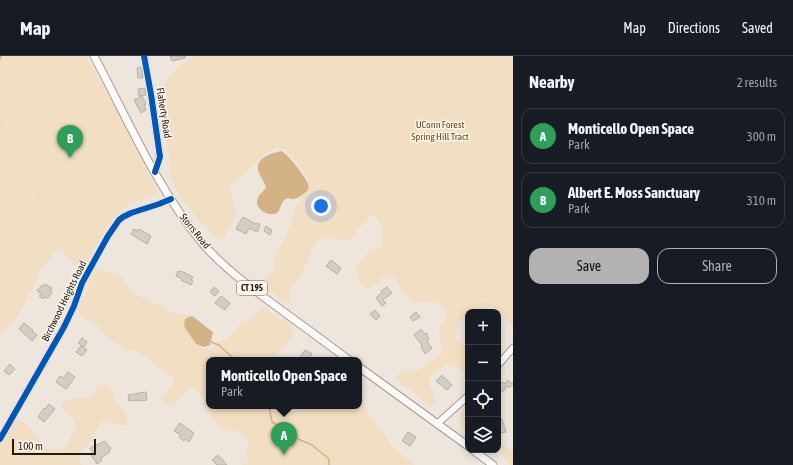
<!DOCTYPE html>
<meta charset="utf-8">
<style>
:root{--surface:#171b24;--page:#20242c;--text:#f1f3f6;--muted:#9ea1a6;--line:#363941;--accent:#b3b2b0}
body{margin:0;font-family:"Asap Condensed",sans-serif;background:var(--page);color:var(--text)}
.controls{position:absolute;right:12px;bottom:12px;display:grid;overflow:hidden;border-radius:8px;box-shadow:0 2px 10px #0003}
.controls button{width:36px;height:36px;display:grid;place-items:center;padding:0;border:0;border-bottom:1px solid var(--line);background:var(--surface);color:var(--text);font:20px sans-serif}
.scale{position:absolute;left:12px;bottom:10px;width:84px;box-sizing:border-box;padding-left:4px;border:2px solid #201b14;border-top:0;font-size:11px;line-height:14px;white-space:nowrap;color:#201b14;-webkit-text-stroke:3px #fef5ea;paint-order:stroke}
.you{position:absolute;left:321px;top:150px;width:14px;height:14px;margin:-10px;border:3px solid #fff;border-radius:50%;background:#1a73e8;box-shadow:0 0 0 6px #1a73e833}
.badge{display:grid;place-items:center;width:26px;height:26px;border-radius:50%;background:var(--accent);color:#fff;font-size:13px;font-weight:700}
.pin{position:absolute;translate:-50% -33px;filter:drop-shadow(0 1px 2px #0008)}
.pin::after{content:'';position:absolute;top:21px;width:14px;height:12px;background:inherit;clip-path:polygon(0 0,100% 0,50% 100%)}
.popup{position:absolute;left:206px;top:301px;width:156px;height:52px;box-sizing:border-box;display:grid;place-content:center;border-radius:8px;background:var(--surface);filter:drop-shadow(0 1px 3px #0005);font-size:13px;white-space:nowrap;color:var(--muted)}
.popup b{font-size:15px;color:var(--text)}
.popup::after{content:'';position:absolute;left:50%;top:100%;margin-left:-8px;border:8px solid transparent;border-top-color:var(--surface)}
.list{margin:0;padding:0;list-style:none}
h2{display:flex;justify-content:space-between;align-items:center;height:52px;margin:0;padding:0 16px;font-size:17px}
h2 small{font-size:13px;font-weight:400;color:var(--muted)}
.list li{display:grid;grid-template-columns:26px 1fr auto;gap:12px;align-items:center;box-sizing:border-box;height:56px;margin:0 8px 8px;padding:0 8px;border:1px solid var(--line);border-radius:12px}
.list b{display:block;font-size:15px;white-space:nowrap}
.list p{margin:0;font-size:13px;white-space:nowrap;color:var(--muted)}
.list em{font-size:13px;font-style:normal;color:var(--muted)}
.actions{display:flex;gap:8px;padding:12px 16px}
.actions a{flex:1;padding:9px 0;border:1px solid var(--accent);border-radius:12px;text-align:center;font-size:14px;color:var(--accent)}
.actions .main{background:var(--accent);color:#111}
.icon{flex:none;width:22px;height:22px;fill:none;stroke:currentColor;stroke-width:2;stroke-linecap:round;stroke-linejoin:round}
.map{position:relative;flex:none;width:513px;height:409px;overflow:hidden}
header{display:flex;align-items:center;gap:24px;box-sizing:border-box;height:56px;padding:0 20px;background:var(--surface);border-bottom:1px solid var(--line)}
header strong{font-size:19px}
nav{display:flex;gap:22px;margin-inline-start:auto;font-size:14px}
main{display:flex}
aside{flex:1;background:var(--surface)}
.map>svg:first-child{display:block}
.green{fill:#f2dec3}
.water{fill:#d3b284}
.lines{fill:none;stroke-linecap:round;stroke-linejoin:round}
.stream{stroke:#d3b284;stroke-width:1.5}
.building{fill:#d3cdc4;stroke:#b6b0a8}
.minor-casing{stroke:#a49d96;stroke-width:8}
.major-casing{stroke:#a49d96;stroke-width:9}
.path{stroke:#d7d4d1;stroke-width:1;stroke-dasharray:1 3;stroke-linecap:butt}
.minor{stroke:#fcfbfa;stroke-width:6}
.major{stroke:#fcfbfa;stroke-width:7}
.cycleway-casing{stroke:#fef5ea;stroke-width:8}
.cycleway{stroke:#0057b8;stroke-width:6}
.labels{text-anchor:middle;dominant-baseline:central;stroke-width:3;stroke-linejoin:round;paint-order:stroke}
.shield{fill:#fef5ea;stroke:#635c54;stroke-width:1}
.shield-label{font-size:9px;font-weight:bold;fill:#201b14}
.street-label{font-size:10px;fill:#201b14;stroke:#fef5ea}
.park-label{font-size:10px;fill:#654619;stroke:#fef5ea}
</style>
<header>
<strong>Map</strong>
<nav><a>Map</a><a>Directions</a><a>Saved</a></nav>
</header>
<main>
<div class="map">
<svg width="513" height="409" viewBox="0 0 513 409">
<rect width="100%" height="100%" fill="#eee6dc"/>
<g class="green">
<path d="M0,0H86L100,27L104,26L122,66L159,139L133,146L121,154L113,162L94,193L89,206L78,211C74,209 74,206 71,203C67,200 69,204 66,199C63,195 63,194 58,193L41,213L33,232L16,263L0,279Z"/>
<path d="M193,0H513V271L490,250L475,255L473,256H468V260C458,264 459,271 456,280C457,286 463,288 468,290V320C464,316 454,308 449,308C445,309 443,312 440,313C433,317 432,317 428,324C430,331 435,338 435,346L431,350L427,348L420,343L413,335L404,331L396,322V320L400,317L406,315L413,316L418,314L428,307L441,299C444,290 439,282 439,273C439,268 445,265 446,259C447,256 446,253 444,251C436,240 424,247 414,246L405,238L394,222L391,220L383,221C379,225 373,233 366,232C364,232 361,229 360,228C360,221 356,216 356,210L369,195L372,193L379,192L382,189V170L375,160L374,159L370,160L367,165L358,173L356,178L349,185C340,184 327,180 319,182L313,192L310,199L299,223L291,232L289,247H284C281,245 279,242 277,240C271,235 262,234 259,226C262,223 270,218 272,216C274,212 274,206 275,201C279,191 287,179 291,168C294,161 295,151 299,145C305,136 311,132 307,120C302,114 288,95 281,93C277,91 274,93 270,95C259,102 256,108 247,116C241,122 232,123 230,134C230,138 232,139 233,142C234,145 237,157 236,160L223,183L216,181L196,161L177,135L170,121L169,98L162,63C162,57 166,54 166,48C167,41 163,35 164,29C165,22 187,5 193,0Z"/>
<path d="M96,213H100L119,219L122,222L130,235L143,242L177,258L188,259L192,261L189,272C194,282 198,296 212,293L217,287L220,285H224L233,278L237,271L251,264L255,257L261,252H265L268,253L274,259L288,266L291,268L293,280L286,290L277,296L274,304H209V350H359V349L364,350L367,353L370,360L392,389L410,406L415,409H241L245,407L248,404L246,397L248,386L246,382L237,375L219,371C215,367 209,357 207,352C202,343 202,336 191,332L187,334L174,350C169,350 165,346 162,342L166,338L169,331L174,327L172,320L162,314L139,296L136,294L125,293L112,285L106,280L102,274L97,269L82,261L80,258L78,251L79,248L86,238L91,219Z"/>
<path d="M99,329H103L110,332L113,335L116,346L124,355L128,366V369C120,372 110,365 102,365L91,385L80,398L79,401V405L82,409H0V384L12,364L15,366L18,364L29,370L46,391C51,394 60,395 65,392L72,379L76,372L75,365L68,357L61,353C62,351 62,349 63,347C68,340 85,345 92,340C95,337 96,332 99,329Z"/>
<path d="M468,346V376C456,367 459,356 468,346Z"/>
<path d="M498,383C504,388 504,392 513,393V409H511L498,394Z"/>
</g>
<g class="water">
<path d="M281,95C288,98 305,120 308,128C309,131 308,131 308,134C304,138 298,143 292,143C289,143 289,141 286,143C281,145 281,152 278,156C271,162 257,155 257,146C257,139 264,136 266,131C264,125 259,120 258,113C256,102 272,97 281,95Z"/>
<path d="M192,260C200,265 205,271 213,276L210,289L204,291L196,288L184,270L185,263Z"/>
</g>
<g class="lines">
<g class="stream">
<polyline points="0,3 1,0"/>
<polyline points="211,286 219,289 235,304"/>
<polyline points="269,350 272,366 279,370 291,374 298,383 312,389 329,403 329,409"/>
</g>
</g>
<g class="building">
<polygon points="170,0 185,0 185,2 172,5"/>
<polygon points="142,11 143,22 138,22 137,12"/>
<polygon points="145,32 146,39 139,40 138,33"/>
<polygon points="142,40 146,48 144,49 146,54 141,57 134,44"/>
<polygon points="243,161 256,168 258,167 260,169 257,176 249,172 246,178 236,173"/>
<polygon points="266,170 272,174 270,179 264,175"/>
<polygon points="134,173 138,175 139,173 151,180 147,188 131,178"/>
<polygon points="331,204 341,212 337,218 326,210"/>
<polygon points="178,215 181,216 181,215 193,221 191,224 193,225 191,229 181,224 182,223 176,220"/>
<polygon points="45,228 52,232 50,235 52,236 48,242 45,241 43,243 39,240 41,238 37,235 42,229 43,230"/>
<polygon points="214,231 219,235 215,240 210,236"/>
<polygon points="387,231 392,237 383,244 386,247 382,250 376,242 382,236 381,235"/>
<polygon points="221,240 230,247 225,254 215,247"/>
<polygon points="375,254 380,260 376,264 370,258"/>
<polygon points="416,256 420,261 413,265 410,261"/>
<polygon points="24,267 33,274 32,275 37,279 32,285 19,273"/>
<polygon points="421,273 425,278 427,277 427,280 429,283 427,286 432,292 425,298 421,291 422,289 414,279"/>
<polygon points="82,282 87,286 84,291 78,287"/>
<polygon points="81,290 87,294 82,300 76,296"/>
<polygon points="305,294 312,298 307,304 298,304"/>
<polygon points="10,308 15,313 9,319 4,315"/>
<polygon points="68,316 75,321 66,333 56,326 60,320 63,322"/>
<polygon points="442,319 452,329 447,334 436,325"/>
<polygon points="508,324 513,328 509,332 507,330 503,336 498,331 503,326 505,328"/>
<polygon points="146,336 147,344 140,345 139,344 137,345 137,344 129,345 128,339"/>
<polygon points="49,348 55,353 44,366 38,361 44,352 45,353"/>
<polygon points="502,363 506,376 500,377 498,375 498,364"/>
<polygon points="180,367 194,377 189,386 185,383 184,385 179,381 181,379 174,375"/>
<polygon points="408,376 416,381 410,390 402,385"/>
<polygon points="105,385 111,393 109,395 110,396 101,402 102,404 97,408 91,399 94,398 90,392 96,388 97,389 100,387 101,387"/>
<polygon points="218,399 227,409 217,409 212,404"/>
</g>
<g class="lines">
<defs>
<g id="minor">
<polyline points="144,0 151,38 160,101 155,116"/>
<polyline points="498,309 513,292"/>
<polyline points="437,368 468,340"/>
<polyline points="0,383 64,271 74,250 82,227 108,180 119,164 123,161 131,157 159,148 171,143"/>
</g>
<g id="major">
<path d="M94,0C128,64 157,133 204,189C224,212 249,230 273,248C299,267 324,285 349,304"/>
<polyline points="359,311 468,390"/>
<polyline points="473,394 493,409"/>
</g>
</defs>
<use href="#minor" class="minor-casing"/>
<use href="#major" class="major-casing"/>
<g class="path">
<polyline points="0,65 9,82 10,90 8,95 8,102 10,111 31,126 41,143 54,150 66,147 73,150 81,156 102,144 111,149 116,159"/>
<polyline points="0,109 9,111"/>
<polyline points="0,130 5,117 12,113"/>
</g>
<use href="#minor" class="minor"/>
<use href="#major" class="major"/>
<defs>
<g id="cycleway">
<polyline points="144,0 151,38 160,101 155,116"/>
<polyline points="0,383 64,271 74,250 82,227 108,180 119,164 123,161 131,157 159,148 171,143"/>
</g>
</defs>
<use href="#cycleway" class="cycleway-casing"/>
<use href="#cycleway" class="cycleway"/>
</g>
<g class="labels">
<rect class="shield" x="237" y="225" width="30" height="14" rx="3"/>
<g class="shield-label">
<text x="252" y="232">CT 195</text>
</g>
<g class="street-label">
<text transform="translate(164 57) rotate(81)">Flaherty Road</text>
<text transform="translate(195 175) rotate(51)">Storrs Road</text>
<text transform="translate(64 245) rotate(-64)">Birchwood Heights Road</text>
</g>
<g class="park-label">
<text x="440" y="68">UConn Forest<tspan x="440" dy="12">Spring Hill Tract</tspan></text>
</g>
</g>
</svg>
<div class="controls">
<button>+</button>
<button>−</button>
<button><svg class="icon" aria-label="locate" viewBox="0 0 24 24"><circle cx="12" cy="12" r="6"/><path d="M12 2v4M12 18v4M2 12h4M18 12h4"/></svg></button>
<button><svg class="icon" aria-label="layers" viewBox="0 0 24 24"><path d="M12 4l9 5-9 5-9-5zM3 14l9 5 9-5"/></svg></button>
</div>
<div class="scale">100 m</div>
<div class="you"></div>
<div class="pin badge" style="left:284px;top:399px;background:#2e9e5b">A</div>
<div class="popup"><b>Monticello Open Space</b>Park</div>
<div class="pin badge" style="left:70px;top:102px;background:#2e9e5b">B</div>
</div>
<aside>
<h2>Nearby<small>2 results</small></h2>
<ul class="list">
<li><span class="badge" style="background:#2e9e5b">A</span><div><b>Monticello Open Space</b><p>Park</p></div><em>300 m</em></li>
<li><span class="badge" style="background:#2e9e5b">B</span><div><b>Albert E. Moss Sanctuary</b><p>Park</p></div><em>310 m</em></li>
</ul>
<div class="actions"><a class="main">Save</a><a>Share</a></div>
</aside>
</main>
